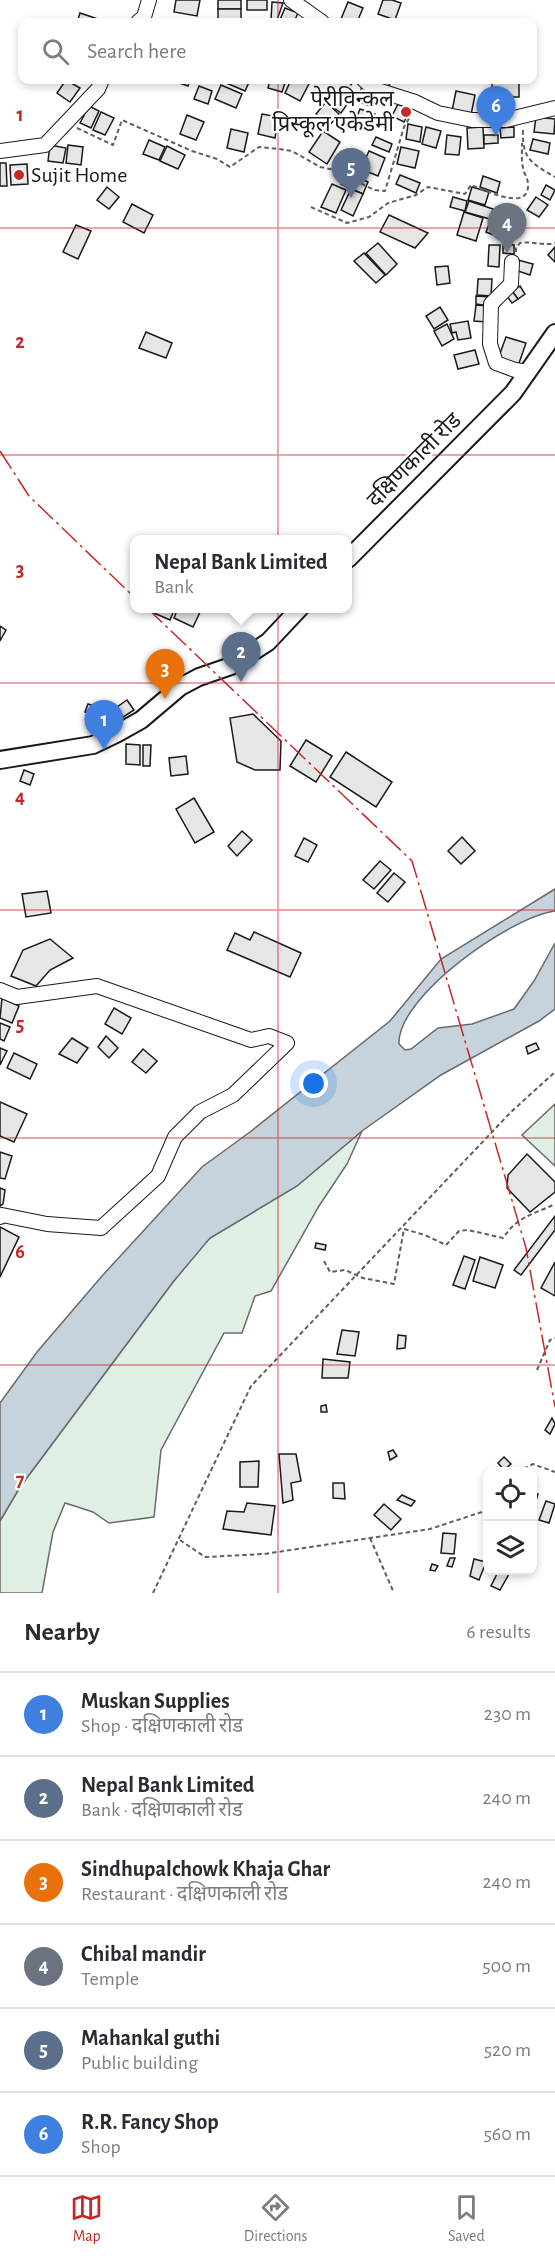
<!DOCTYPE html>
<meta charset="utf-8">
<style>
:root{--surface:#fff;--page:#f2f2f3;--text:#2b2b33;--muted:#7c7c81;--line:#e1e1e2;--accent:#c62828}
body{margin:0;font-family:"Alegreya Sans","Noto Sans Devanagari",sans-serif;background:var(--page);color:var(--text)}
.controls{position:absolute;right:18px;bottom:18px;display:grid;overflow:hidden;border-radius:12px;box-shadow:0 3px 9px #0003}
.controls button{width:54px;height:54px;display:grid;place-items:center;padding:0;border:0;border-bottom:2px solid var(--line);background:var(--surface);color:var(--text);font:30px sans-serif}
.you{position:absolute;left:314px;top:1084px;width:21px;height:21px;margin:-15px;border:4px solid #fff;border-radius:50%;background:#1a73e8;box-shadow:0 0 0 9px #1a73e833}
.badge{display:grid;place-items:center;width:39px;height:39px;border-radius:50%;background:var(--accent);color:#fff;font-size:20px;font-weight:700}
.pin{position:absolute;translate:-50% -50px;filter:drop-shadow(0 2px 3px #0008)}
.pin::after{content:'';position:absolute;top:32px;width:21px;height:18px;background:inherit;clip-path:polygon(0 0,100% 0,50% 100%)}
.popup{position:absolute;left:130px;top:535px;width:222px;height:78px;box-sizing:border-box;display:grid;place-content:center;border-radius:12px;background:var(--surface);filter:drop-shadow(0 2px 4px #0005);font-size:20px;white-space:nowrap;color:var(--muted)}
.popup b{font-size:22px;color:var(--text)}
.popup::after{content:'';position:absolute;left:50%;top:100%;margin-left:-12px;border:12px solid transparent;border-top-color:var(--surface)}
.list{margin:0;padding:0;list-style:none}
h2{display:flex;justify-content:space-between;align-items:center;height:78px;margin:0;padding:0 24px;font-size:26px}
h2 small{font-size:20px;font-weight:400;color:var(--muted)}
.list li{display:grid;grid-template-columns:39px 1fr auto;gap:18px;align-items:center;box-sizing:border-box;height:84px;padding:0 24px;border-top:2px solid var(--line)}
.list b{display:block;font-size:22px;white-space:nowrap}
.list p{margin:0;font-size:20px;white-space:nowrap;color:var(--muted)}
.list em{font-size:20px;font-style:normal;color:var(--muted)}
.icon{flex:none;width:33px;height:33px;fill:none;stroke:currentColor;stroke-width:2;stroke-linecap:round;stroke-linejoin:round}
.map{position:relative;flex:none;width:555px;height:1593px;overflow:hidden}
.search{position:absolute;background:var(--surface);box-shadow:0 3px 9px #0003;left:18px;right:18px;top:18px;height:66px;display:flex;align-items:center;gap:15px;box-sizing:border-box;padding:0 21px;border-radius:12px;color:var(--muted);font-size:22px}
.sheet{height:582px;background:var(--surface)}
nav{display:flex;justify-content:space-around;align-items:center;box-sizing:border-box;height:84px;border-top:2px solid var(--line);background:var(--surface);font-size:16px;color:var(--muted)}
nav a{display:grid;justify-items:center;gap:3px}
nav .on{color:var(--accent)}
.map>svg:first-child{display:block}
.green{fill:#e0efe3;stroke:#6a6a6a;stroke-width:1.5}
.water{fill:#c6d2dc;stroke:#6a6a6a;stroke-width:1.5}
.building{fill:#e6e6e6;stroke:#1a1a1a;stroke-width:1.5}
.lines{fill:none;stroke-linecap:round;stroke-linejoin:round}
.minor-casing{stroke:#1a1a1a;stroke-width:16}
.major-casing{stroke:#1a1a1a;stroke-width:20}
.path{stroke:#5f5f5f;stroke-width:2;stroke-dasharray:4.5 3;stroke-linecap:butt}
.minor{stroke:#fff;stroke-width:14}
.major{stroke:#fff;stroke-width:16}
.power{stroke:#c62828;stroke-width:1.5;stroke-dasharray:21 4.5 3 4.5;stroke-linecap:butt}
.grid{fill:none;stroke:#c62828;stroke-width:1.5;stroke-opacity:0.55}
.poi-dot{fill:#c62828;stroke:#fff;stroke-width:2}
.labels{text-anchor:middle;dominant-baseline:central;stroke-width:4.5;stroke-linejoin:round;paint-order:stroke}
.poi-label{font-size:22px;fill:#1a1a1a;stroke:#fff;text-anchor:end}
.street-label{font-size:22px;fill:#1a1a1a;stroke:#fff}
.grid-label{font-size:20px;text-anchor:middle;font-weight:bold;fill:#c62828;stroke:#fff;stroke-width:4.5;stroke-linejoin:round;paint-order:stroke}
</style>
<div class="map">
<svg width="555" height="1593" viewBox="0 0 555 1593">
<rect width="100%" height="100%" fill="#fff"/>
<g class="green">
<polygon points="555,1104 555,1166 522,1135"/>
<polygon points="362,1131 347,1164 319,1206 271,1291 255,1296 242,1333 224,1333 161,1450 154,1517 109,1523 93,1512 65,1503 53,1532 42,1593 0,1593 0,1521 20,1487 173,1282 204,1244 210,1238 297,1186"/>
</g>
<path class="water" d="M555,889V911C512,916 397,996 399,1044L405,1050L411,1049L438,1028L472,1024L514,1009L534,981L555,943V1009L539,1021L441,1075L362,1131L297,1186L210,1238L173,1282L20,1487L0,1521V1403L37,1352L102,1276L202,1167L250,1132L390,1021L441,959Z"/>
<g class="building">
<polygon points="176,0 200,0 197,16 174,12"/>
<rect x="218" y="0" width="23" height="9"/>
<rect x="247" y="0" width="20" height="10"/>
<polygon points="383,0 392,0 401,3 395,20 378,14"/>
<polygon points="272,2 283,3 277,20 271,20"/>
<polygon points="348,2 363,8 357,22 350,22 341,19"/>
<polygon points="285,8 298,13 294,22 279,22"/>
<rect x="218" y="9" width="23" height="12"/>
<polygon points="80,13 98,19 97,22 77,22"/>
<polygon points="187,19 210,21 210,22 187,22"/>
<polygon points="66,80 80,88 70,102 57,93"/>
<polygon points="176,80 190,80 188,86 176,82"/>
<polygon points="225,80 250,80 245,91 224,82"/>
<polygon points="270,80 286,80 282,92 268,88"/>
<polygon points="291,80 311,80 300,101 285,93"/>
<polygon points="342,80 354,80 349,88 340,82"/>
<polygon points="374,80 391,80 388,88 372,84"/>
<polygon points="509,80 519,80 519,97 492,97 492,83 509,83"/>
<polygon points="221,85 242,94 236,108 215,99"/>
<polygon points="363,85 376,92 369,106 356,100"/>
<polygon points="199,86 212,91 208,104 194,99"/>
<polygon points="456,91 475,95 471,115 452,111"/>
<polygon points="333,93 348,103 341,113 326,102"/>
<polygon points="326,102 339,114 329,126 316,114"/>
<polygon points="398,104 410,110 404,122 392,116"/>
<polygon points="89,106 99,111 91,128 80,123"/>
<polygon points="360,109 375,114 369,130 354,124"/>
<polygon points="101,112 114,118 105,135 93,130"/>
<polygon points="262,114 278,117 275,138 258,134"/>
<polygon points="187,115 204,122 196,140 180,134"/>
<polygon points="536,117 555,119 554,134 534,132"/>
<polygon points="408,124 422,127 420,142 406,139"/>
<polygon points="426,127 441,131 436,148 422,144"/>
<polygon points="483,127 484,148 468,149 467,128"/>
<polygon points="514,127 514,137 501,138 500,128"/>
<polygon points="231,129 248,133 244,152 227,148"/>
<polygon points="323,131 340,142 327,164 309,152"/>
<polygon points="447,135 461,137 459,155 445,154"/>
<polygon points="484,135 498,135 498,143 484,144"/>
<polygon points="376,137 392,144 389,152 372,145"/>
<polygon points="533,139 550,143 548,154 530,150"/>
<polygon points="149,140 165,147 159,160 143,154"/>
<polygon points="50,145 66,148 63,163 48,161"/>
<polygon points="68,145 83,147 81,165 66,163"/>
<polygon points="167,146 185,155 178,169 160,161"/>
<polygon points="401,147 419,151 415,168 397,164"/>
<polygon points="369,151 385,158 378,176 361,169"/>
<polygon points="0,163 6,163 7,186 0,186"/>
<polygon points="27,164 28,184 11,185 10,165"/>
<polygon points="346,172 368,182 363,194 341,184"/>
<polygon points="400,175 420,183 416,193 396,184"/>
<polygon points="483,176 500,182 497,193 480,187"/>
<polygon points="332,184 346,190 336,213 321,207"/>
<polygon points="546,185 555,190 550,200 541,195"/>
<polygon points="107,187 119,197 109,209 97,200"/>
<polygon points="472,187 489,192 485,205 468,200"/>
<polygon points="351,189 363,194 353,216 341,210"/>
<polygon points="453,197 467,201 465,211 450,207"/>
<polygon points="536,197 548,205 539,217 527,210"/>
<polygon points="469,201 493,209 490,219 465,212"/>
<polygon points="132,204 153,215 144,233 123,222"/>
<polygon points="464,212 483,218 476,241 457,235"/>
<polygon points="389,215 428,233 415,248 380,232"/>
<polygon points="492,217 507,223 501,238 486,232"/>
<polygon points="76,225 91,231 78,259 63,252"/>
<polygon points="378,243 397,264 386,275 366,253"/>
<polygon points="503,244 514,245 514,254 503,253"/>
<polygon points="489,245 500,245 499,267 488,266"/>
<polygon points="555,247 555,262 548,255"/>
<polygon points="364,253 385,275 376,283 354,261"/>
<polygon points="518,260 533,264 530,275 515,270"/>
<polygon points="448,266 450,283 437,285 435,267"/>
<polygon points="478,279 492,279 491,296 477,295"/>
<polygon points="520,286 525,294 518,299 512,291"/>
<polygon points="512,291 518,299 512,303 506,295"/>
<polygon points="476,296 491,297 490,306 476,304"/>
<polygon points="476,305 489,306 487,322 474,321"/>
<polygon points="440,307 448,320 434,329 426,316"/>
<polygon points="468,321 471,338 458,340 456,332 452,333 450,324"/>
<polygon points="447,324 454,339 442,346 434,331"/>
<polygon points="146,332 172,343 166,358 139,348"/>
<polygon points="506,337 526,343 518,366 498,359"/>
<polygon points="475,350 479,364 458,369 454,355"/>
<polygon points="156,608 175,608 170,620 154,613"/>
<polygon points="178,608 202,608 193,627 174,618"/>
<polygon points="0,626 6,630 0,641"/>
<polygon points="127,700 134,710 117,721 110,712"/>
<polygon points="88,704 98,707 96,715 85,712"/>
<polygon points="110,712 115,723 93,731 89,720"/>
<polygon points="253,714 281,741 280,770 255,770 237,762 230,718"/>
<polygon points="306,740 332,756 316,782 290,766"/>
<polygon points="126,744 140,745 140,765 126,764"/>
<polygon points="143,745 151,745 150,766 143,766"/>
<polygon points="346,752 392,782 376,807 330,777"/>
<polygon points="186,756 188,774 171,776 169,758"/>
<polygon points="24,770 34,774 30,785 20,781"/>
<polygon points="194,798 214,832 195,843 176,809"/>
<polygon points="242,831 252,840 237,856 228,846"/>
<polygon points="462,837 475,851 461,864 448,851"/>
<polygon points="304,838 317,845 308,862 295,856"/>
<polygon points="380,861 391,870 374,889 363,880"/>
<polygon points="394,873 405,882 388,902 377,893"/>
<polygon points="47,891 51,913 26,917 22,894"/>
<polygon points="254,932 301,953 290,977 227,950 235,933 250,940"/>
<polygon points="50,939 73,958 50,970 36,986 11,976 23,950"/>
<polygon points="2,998 19,1006 12,1023 0,1018"/>
<polygon points="114,1008 131,1018 122,1034 105,1024"/>
<polygon points="0,1023 10,1027 4,1041 0,1039"/>
<polygon points="106,1036 118,1048 109,1058 98,1047"/>
<polygon points="72,1038 88,1048 77,1063 59,1054"/>
<polygon points="536,1043 539,1049 528,1054 526,1047"/>
<polygon points="0,1048 7,1051 0,1065"/>
<polygon points="143,1049 157,1061 146,1073 132,1062"/>
<polygon points="14,1053 37,1064 30,1079 7,1068"/>
<polygon points="0,1102 27,1114 14,1142 0,1136"/>
<polygon points="0,1152 12,1156 5,1179 0,1178"/>
<polygon points="527,1154 555,1182 555,1192 530,1212 507,1188 508,1175"/>
<polygon points="0,1188 5,1190 3,1204 0,1206"/>
<polygon points="555,1216 555,1230 521,1275 514,1270"/>
<polygon points="0,1227 19,1237 0,1277"/>
<polygon points="316,1243 326,1245 325,1250 315,1248"/>
<polygon points="464,1256 475,1260 465,1289 453,1285"/>
<polygon points="480,1257 503,1265 495,1288 473,1281"/>
<polygon points="555,1262 555,1296 541,1288"/>
<polygon points="342,1330 359,1332 355,1356 337,1354"/>
<polygon points="398,1335 406,1336 405,1348 397,1349"/>
<polygon points="323,1359 350,1362 348,1378 322,1378"/>
<polygon points="326,1405 327,1412 321,1412 321,1406"/>
<polygon points="552,1418 555,1424 550,1434 545,1430"/>
<polygon points="393,1450 397,1456 390,1460 388,1452"/>
<polygon points="279,1454 296,1454 301,1481 291,1483 293,1500 283,1503"/>
<polygon points="504,1457 511,1464 504,1470 498,1463"/>
<polygon points="259,1461 258,1487 240,1487 240,1462"/>
<polygon points="333,1483 344,1483 345,1499 333,1498"/>
<polygon points="532,1493 538,1494 535,1504 532,1504"/>
<polygon points="402,1495 415,1501 411,1506 397,1500"/>
<polygon points="546,1501 555,1504 549,1523 539,1520"/>
<polygon points="247,1503 275,1506 271,1535 223,1529 227,1511 244,1512"/>
<polygon points="384,1504 401,1519 391,1530 374,1515"/>
<polygon points="443,1533 456,1534 454,1554 441,1553"/>
<polygon points="450,1558 455,1558 452,1567 447,1566"/>
<polygon points="474,1559 486,1562 479,1580 470,1576"/>
<polygon points="432,1564 438,1566 435,1571 430,1570"/>
<polygon points="499,1570 509,1574 500,1590 491,1586"/>
</g>
<g class="lines">
<defs>
<g id="minor">
<polyline points="291,0 322,22"/>
<polyline points="138,22 144,17 149,0"/>
<polyline points="364,80 374,89 415,102 438,113 472,120 506,120 555,108"/>
<polyline points="0,151 45,145 98,89 102,80"/>
<polyline points="512,262 511,284 491,304 490,344 496,363 515,370 528,372"/>
<polyline points="0,990 17,997 97,986 251,1040 269,1036 287,1043 233,1095 200,1112 175,1137 158,1176 101,1228 47,1224 2,1215 0,1217"/>
</g>
<g id="major">
<polyline points="348,559 513,393 555,333"/>
<polyline points="0,760 93,745 116,734 141,720 180,687 199,677 231,666 268,642 300,608"/>
</g>
</defs>
<use href="#minor" class="minor-casing"/>
<use href="#major" class="major-casing"/>
<g class="path">
<polyline points="77,128 113,145 122,120 192,151 217,159 230,167 259,147 279,149 292,151 320,167 335,170 374,190 385,191 404,127 411,115"/>
<path d="M523,130C522,159 531,163 555,177"/>
<path d="M311,207L347,223L369,217L388,203L416,195L428,187L465,194L471,185C483,189 529,213 528,185C528,180 526,176 524,172C521,162 522,153 522,143"/>
<path d="M516,252V248L520,243C532,241 543,246 555,243"/>
<path d="M324,1261L330,1272L345,1270L363,1278L394,1284L404,1229L425,1235L446,1245L459,1231L468,1230L503,1238C518,1216 532,1215 555,1204"/>
<polyline points="537,1370 550,1340 555,1338"/>
<polyline points="517,1472 533,1464 555,1472"/>
<polyline points="370,1538 394,1593"/>
<polyline points="180,1540 205,1557 264,1554 430,1529 488,1510"/>
<polyline points="153,1593 251,1386 511,1112 555,1072"/>
</g>
<use href="#minor" class="minor"/>
<use href="#major" class="major"/>
<g class="power">
<polyline points="0,451 29,496 134,597"/>
<polyline points="147,608 412,861 526,1248 555,1407"/>
</g>
</g>
<path class="grid" d="M278,0V22M278,80V1593M0,228H555M0,455H555M0,683H555M0,910H555M0,1138H555M0,1365H555"/>
<g class="poi-dot">
<circle cx="406" cy="112" r="6"/>
<circle cx="19" cy="175" r="6"/>
</g>
<g class="labels">
<g class="poi-label">
<text x="394" y="99">पेरीविन्कल<tspan x="394" dy="25">प्रिस्कूल एकेडेमी</tspan></text>
<text x="31" y="175" text-anchor="start">Sujit Home</text>
</g>
<g class="street-label">
<text transform="translate(414 460) rotate(-45)">दक्षिणकाली रोड</text>
</g>
</g>
<g class="grid-label">
<text x="20" y="121">1</text>
<text x="20" y="348">2</text>
<text x="20" y="576">3</text>
<text x="20" y="803">4</text>
<text x="20" y="1031">5</text>
<text x="20" y="1258">6</text>
<text x="20" y="1486">7</text>
</g>
</svg>
<div class="controls">
<button><svg class="icon" aria-label="locate" viewBox="0 0 24 24"><circle cx="12" cy="12" r="6"/><path d="M12 2v4M12 18v4M2 12h4M18 12h4"/></svg></button>
<button><svg class="icon" aria-label="layers" viewBox="0 0 24 24"><path d="M12 4l9 5-9 5-9-5zM3 14l9 5 9-5"/></svg></button>
</div>
<div class="you"></div>
<div class="pin badge" style="left:104px;top:750px;background:#3f7fe0">1</div>
<div class="pin badge" style="left:241px;top:682px;background:#5c6f8a">2</div>
<div class="popup"><b>Nepal Bank Limited</b>Bank</div>
<div class="pin badge" style="left:165px;top:699px;background:#e8710a">3</div>
<div class="pin badge" style="left:507px;top:253px;background:#6b7280">4</div>
<div class="pin badge" style="left:351px;top:198px;background:#5c6f8a">5</div>
<div class="pin badge" style="left:496px;top:136px;background:#3f7fe0">6</div>
<div class="search"><svg class="icon" aria-label="search" viewBox="0 0 24 24"><circle cx="10" cy="10" r="6"/><path d="M15 15l6 6"/></svg>Search here</div>
</div>
<section class="sheet">
<h2>Nearby<small>6 results</small></h2>
<ul class="list">
<li><span class="badge" style="background:#3f7fe0">1</span><div><b>Muskan Supplies</b><p>Shop · दक्षिणकाली रोड</p></div><em>230 m</em></li>
<li><span class="badge" style="background:#5c6f8a">2</span><div><b>Nepal Bank Limited</b><p>Bank · दक्षिणकाली रोड</p></div><em>240 m</em></li>
<li><span class="badge" style="background:#e8710a">3</span><div><b>Sindhupalchowk Khaja Ghar</b><p>Restaurant · दक्षिणकाली रोड</p></div><em>240 m</em></li>
<li><span class="badge" style="background:#6b7280">4</span><div><b>Chibal mandir</b><p>Temple</p></div><em>500 m</em></li>
<li><span class="badge" style="background:#5c6f8a">5</span><div><b>Mahankal guthi</b><p>Public building</p></div><em>520 m</em></li>
<li><span class="badge" style="background:#3f7fe0">6</span><div><b>R.R. Fancy Shop</b><p>Shop</p></div><em>560 m</em></li>
</ul>
</section>
<nav>
<a class="on"><svg class="icon" aria-label="map" viewBox="0 0 24 24"><path d="M3 6l6-2 6 2 6-2v14l-6 2-6-2-6 2zM9 4v14M15 6v14"/></svg>Map</a>
<a><svg class="icon" aria-label="directions" viewBox="0 0 24 24"><path d="M12 3l9 9-9 9-9-9zM9 14v-3h6M13 9l2 2-2 2"/></svg>Directions</a>
<a><svg class="icon" aria-label="saved" viewBox="0 0 24 24"><path d="M7 4h10v16l-5-4-5 4z"/></svg>Saved</a>
</nav>
